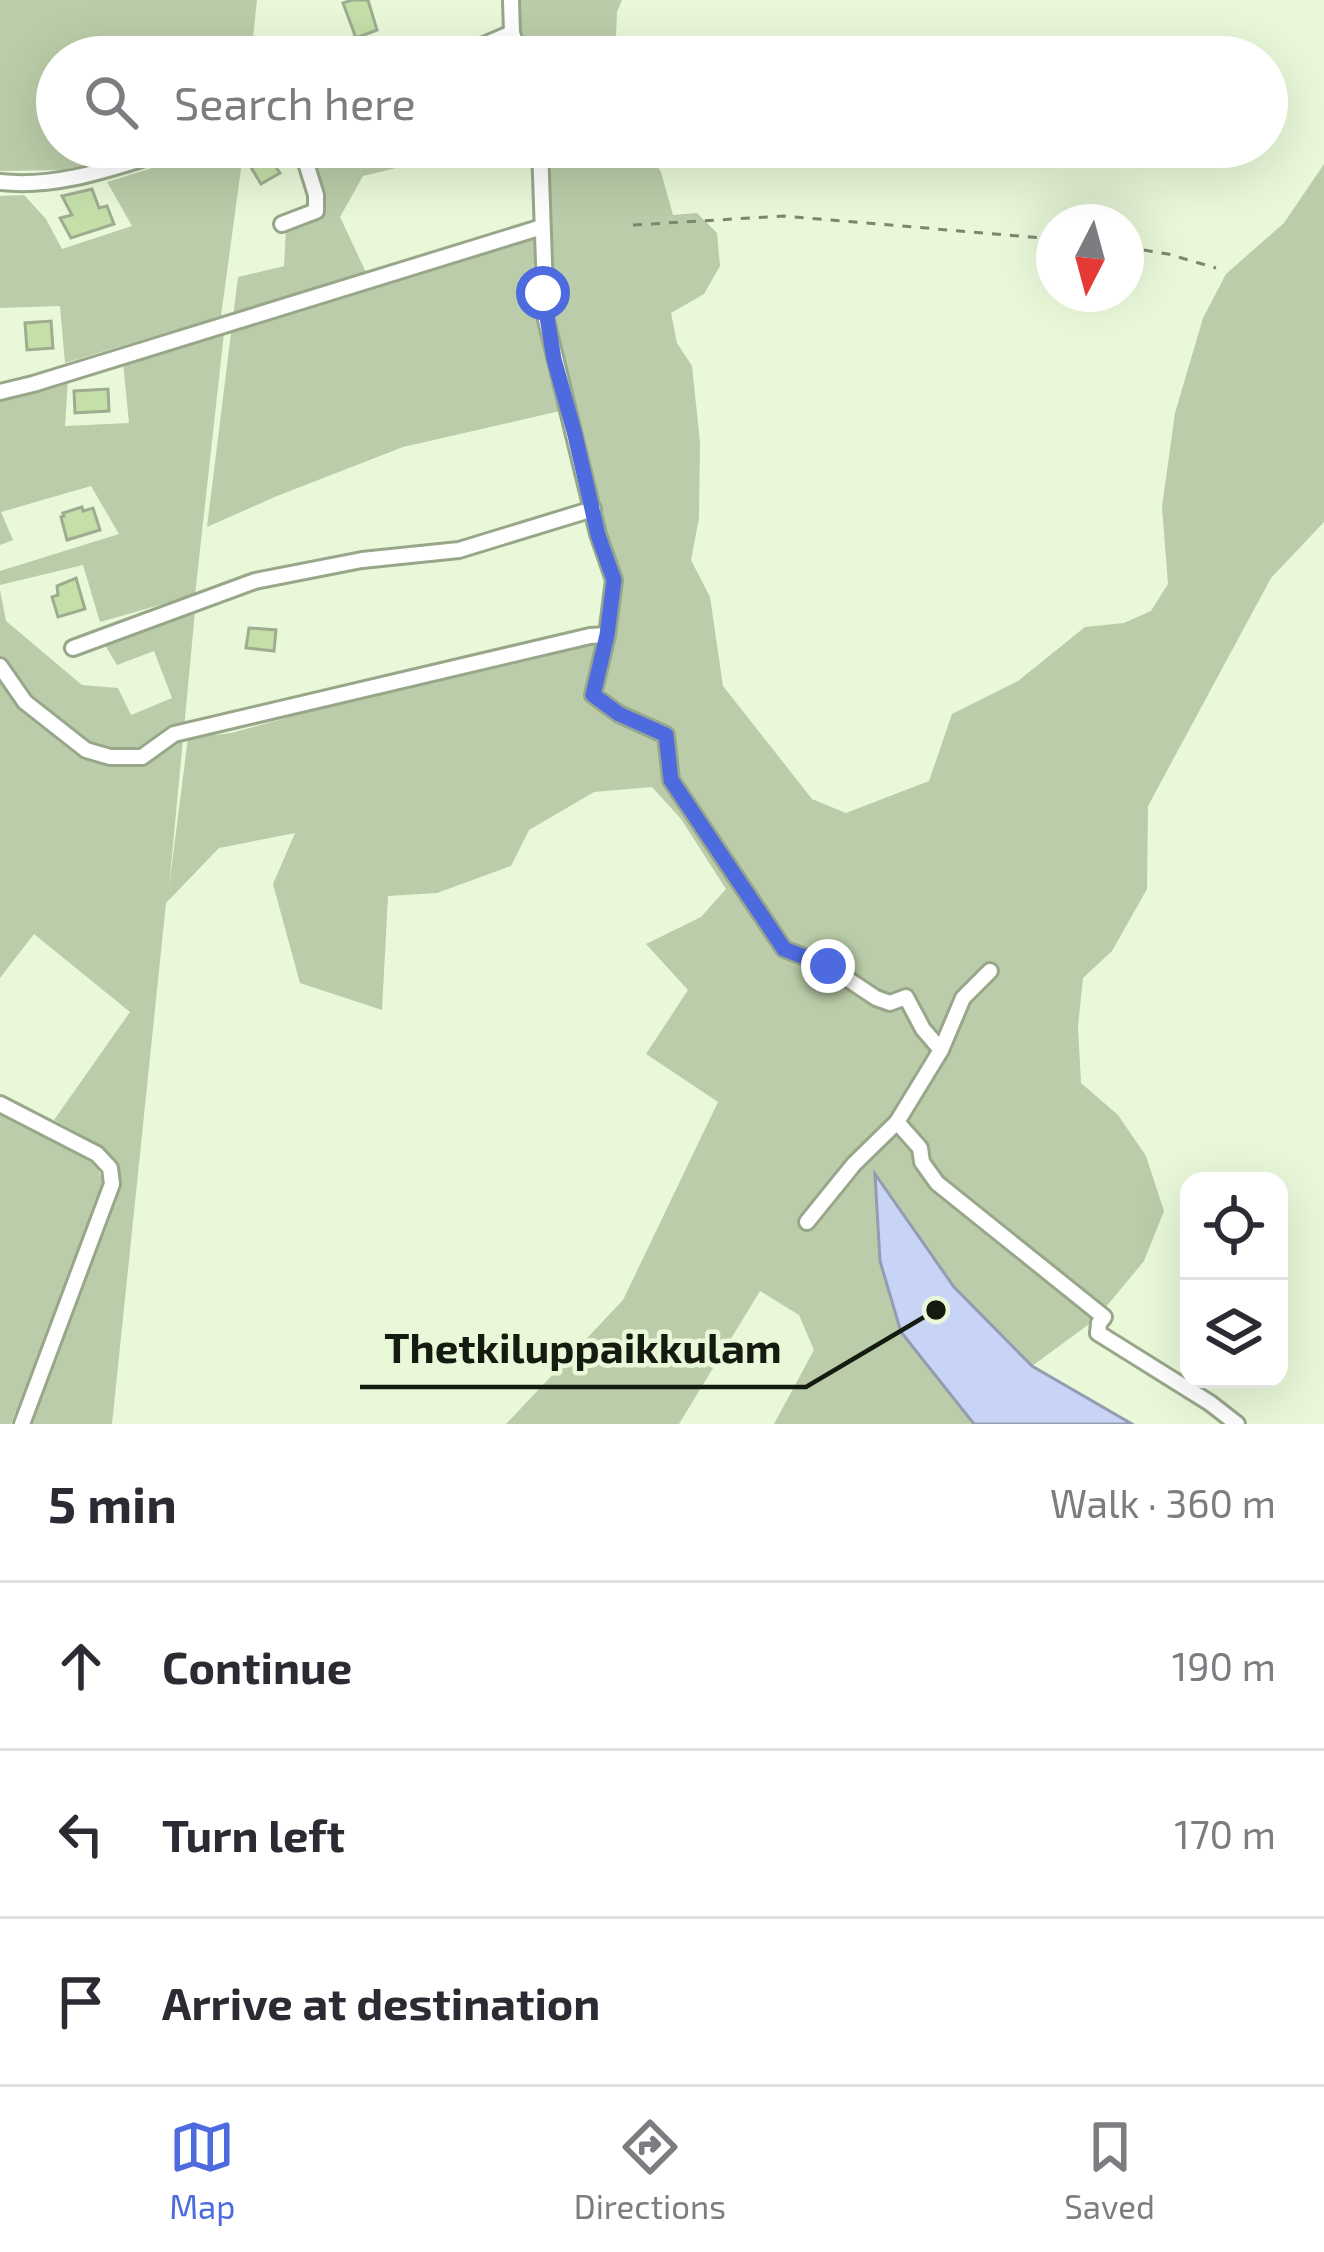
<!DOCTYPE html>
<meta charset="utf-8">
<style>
:root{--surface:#fff;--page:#f2f2f3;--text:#2b2b33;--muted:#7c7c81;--line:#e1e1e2;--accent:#4d6ade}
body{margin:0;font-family:"Exo 2",sans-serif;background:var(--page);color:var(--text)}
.controls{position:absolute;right:36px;bottom:36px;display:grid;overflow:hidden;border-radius:24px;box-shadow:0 12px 48px #0002}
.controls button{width:108px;height:108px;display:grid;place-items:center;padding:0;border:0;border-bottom:3px solid var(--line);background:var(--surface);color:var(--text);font:60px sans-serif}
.compass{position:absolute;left:1036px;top:204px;width:108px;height:108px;border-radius:50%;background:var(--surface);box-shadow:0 12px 48px #0002;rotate:186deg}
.stop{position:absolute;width:36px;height:36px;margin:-27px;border:9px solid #4d6ade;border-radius:50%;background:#fff}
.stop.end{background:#4d6ade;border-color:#fff;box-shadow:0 3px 12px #0008}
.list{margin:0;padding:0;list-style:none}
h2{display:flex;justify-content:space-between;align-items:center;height:156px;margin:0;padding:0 48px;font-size:51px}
h2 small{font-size:39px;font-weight:400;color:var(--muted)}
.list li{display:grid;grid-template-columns:78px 1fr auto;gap:36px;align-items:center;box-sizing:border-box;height:168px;padding:0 48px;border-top:3px solid var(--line)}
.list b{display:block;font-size:45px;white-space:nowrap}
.list em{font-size:39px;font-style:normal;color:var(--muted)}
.icon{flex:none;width:66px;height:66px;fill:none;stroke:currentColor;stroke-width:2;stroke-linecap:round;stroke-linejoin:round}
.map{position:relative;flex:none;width:1324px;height:1424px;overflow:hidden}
.search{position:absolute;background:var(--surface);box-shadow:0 12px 48px #0002;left:36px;right:36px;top:36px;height:132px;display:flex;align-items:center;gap:30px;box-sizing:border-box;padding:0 42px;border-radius:66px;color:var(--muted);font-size:45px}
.sheet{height:660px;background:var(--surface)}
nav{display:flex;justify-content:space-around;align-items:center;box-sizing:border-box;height:168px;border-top:3px solid var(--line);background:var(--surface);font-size:33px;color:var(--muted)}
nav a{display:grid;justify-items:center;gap:6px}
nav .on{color:var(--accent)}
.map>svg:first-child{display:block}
.green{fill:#bacca9}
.water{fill:#c8d4f5;stroke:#939cb0;stroke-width:3}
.building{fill:#c4dfa8;stroke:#9ead90;stroke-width:3}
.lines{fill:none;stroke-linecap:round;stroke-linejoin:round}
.minor-casing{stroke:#98a78a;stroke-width:20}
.path{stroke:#7c8671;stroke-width:3;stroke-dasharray:9 9;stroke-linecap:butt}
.minor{stroke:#fff;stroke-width:14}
.route{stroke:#4d6ade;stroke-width:15}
.leader{fill:none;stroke:#161b10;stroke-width:4.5}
.callout-dot{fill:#161b10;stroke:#e9f8d9;stroke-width:4.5}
.callout-label{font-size:42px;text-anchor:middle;font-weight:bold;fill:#161b10;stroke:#e9f8d9;stroke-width:9;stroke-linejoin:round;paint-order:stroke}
</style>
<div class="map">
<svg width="1324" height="1424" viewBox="0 0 1324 1424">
<rect width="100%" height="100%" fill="#e9f8d9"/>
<g class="green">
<polygon points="0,0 257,0 251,57 57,57 57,147 149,147 64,170 0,171"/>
<polygon points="516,0 622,0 617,12 615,57 525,57 518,35"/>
<polygon points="219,147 244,147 221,316 65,363 60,306 0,308 0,196 24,195 46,219 62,249 132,226 107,182"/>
<polygon points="310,147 482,147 363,176 340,217 372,285 536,233 532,292 560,411 403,447 277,496 207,527 238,277 284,266 286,230 321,219 319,188"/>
<polygon points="546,147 646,147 661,172 673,215 697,213 717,233 720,266 704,294 671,313 677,343 692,366 700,442 699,518 691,560 710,597 723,686 812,799 846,813 929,781 952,714 1018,681 1085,627 1124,623 1151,611 1168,584 1162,507 1175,413 1203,318 1226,274 1284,223 1324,164 1324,522 1271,578 1148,806 1147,889 1112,951 1083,978 1078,1027 1081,1083 1118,1115 1146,1156 1164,1211 1144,1261 1096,1319 1032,1366 954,1287 877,1177 901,1332 974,1424 774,1424 814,1350 799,1315 760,1291 679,1424 506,1424 623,1300 718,1102 646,1054 688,990 646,944 701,917 726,889 681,819 652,787 594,792 529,830 511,866 437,893 388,896 382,1010 300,983 273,884 295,833 219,848 166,903 112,1424 32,1424 120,1186 98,1144 54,1120 130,1012 34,934 0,978 0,590 6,621 82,685 118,688 131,715 172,698 154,651 117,665 105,645 195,612 169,887 188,738 231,733 439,676 596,643 613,636 623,582 599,514 583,433 551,321"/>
<polygon points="224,333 195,595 100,622 83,565 0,585 0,571 119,534 91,486 1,512 13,540 0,545 0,399 68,378 65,426 129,423 123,362"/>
<polygon points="0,1113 96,1165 105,1185 11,1424 0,1424"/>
</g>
<polygon class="water" points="875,1174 954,1287 1032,1366 1132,1424 974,1424 901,1332 880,1261"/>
<g class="building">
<polygon points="352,0 368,0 377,30 356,38 343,3"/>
<polygon points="267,153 280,173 261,184 249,164"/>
<polygon points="92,189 99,208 107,206 114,224 71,238 60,218 72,215 62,196"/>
<polygon points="51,321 53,348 27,350 25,323"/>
<polygon points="108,389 109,411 75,413 74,391"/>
<polygon points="82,507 83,511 93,508 100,530 67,540 61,517 64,516 63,513"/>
<polygon points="76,578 85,609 58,617 52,597 58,595 57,586"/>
<polygon points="249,628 276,630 274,651 246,648"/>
</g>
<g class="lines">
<defs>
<g id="minor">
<polyline points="511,0 512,33 520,57"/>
<polyline points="456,57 512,33"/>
<polyline points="540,147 546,320 598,534 614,580 607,635 593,695 619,714 666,735 671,780 784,949 828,966 876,998 890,1003 906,997 923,1029 941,1050"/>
<path d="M0,182C63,189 121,164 181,147"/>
<polyline points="282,224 316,211 316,195 301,147"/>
<polyline points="0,392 33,384 542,227"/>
<polyline points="73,648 255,581 362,560 459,550 593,509"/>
<polyline points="0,666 25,702 86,750 110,757 142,757 174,734 590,636 607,635"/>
<polyline points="990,971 963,998 941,1050 897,1122 920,1148 922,1162 937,1183 1104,1317 1099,1323 1098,1333 1210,1403 1237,1424"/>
<polyline points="0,1104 97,1154 110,1168 112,1184 22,1424"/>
<polyline points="807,1222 854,1164 897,1122"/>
</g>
</defs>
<use href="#minor" class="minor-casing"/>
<g class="path">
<polyline points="633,225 784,216 1054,239"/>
<polyline points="1126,247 1168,254 1216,268"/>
</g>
<use href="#minor" class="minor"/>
</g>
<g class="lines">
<polyline class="route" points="543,293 554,359 575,435 598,535 614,580 607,635 593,695 619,714 666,735 671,780 784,949 828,966"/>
</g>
<path class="leader" d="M936 1310L806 1387H360"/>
<circle class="callout-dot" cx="936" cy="1310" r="12"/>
<g class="callout-label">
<text x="583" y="1363">Thetkiluppaikkulam</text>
</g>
</svg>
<div class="controls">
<button><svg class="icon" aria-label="locate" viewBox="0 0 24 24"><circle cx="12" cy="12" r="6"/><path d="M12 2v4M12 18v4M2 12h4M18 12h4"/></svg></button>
<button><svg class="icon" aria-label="layers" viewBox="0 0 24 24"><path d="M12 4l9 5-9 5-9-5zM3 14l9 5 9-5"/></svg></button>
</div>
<svg class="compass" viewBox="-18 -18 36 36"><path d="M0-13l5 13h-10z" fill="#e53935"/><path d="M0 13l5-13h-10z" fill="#7c7c81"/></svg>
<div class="stop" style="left:543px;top:293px"></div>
<div class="stop end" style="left:828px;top:966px"></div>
<div class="search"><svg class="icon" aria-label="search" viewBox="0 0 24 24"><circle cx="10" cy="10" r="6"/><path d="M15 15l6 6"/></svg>Search here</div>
</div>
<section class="sheet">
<h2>5 min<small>Walk · 360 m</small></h2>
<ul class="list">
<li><svg class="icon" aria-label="ahead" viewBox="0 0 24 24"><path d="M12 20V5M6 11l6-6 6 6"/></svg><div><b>Continue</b></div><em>190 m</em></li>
<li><svg class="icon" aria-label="left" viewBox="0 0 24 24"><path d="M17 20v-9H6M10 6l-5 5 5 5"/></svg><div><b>Turn left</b></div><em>170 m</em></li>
<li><svg class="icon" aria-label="arrive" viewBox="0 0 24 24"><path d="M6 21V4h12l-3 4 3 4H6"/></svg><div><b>Arrive at destination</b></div></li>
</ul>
</section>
<nav>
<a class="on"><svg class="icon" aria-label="map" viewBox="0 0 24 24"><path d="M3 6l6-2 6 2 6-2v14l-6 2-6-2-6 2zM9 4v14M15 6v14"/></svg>Map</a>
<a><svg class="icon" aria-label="directions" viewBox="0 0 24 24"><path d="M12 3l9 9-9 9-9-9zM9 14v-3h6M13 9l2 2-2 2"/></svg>Directions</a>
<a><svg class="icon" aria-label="saved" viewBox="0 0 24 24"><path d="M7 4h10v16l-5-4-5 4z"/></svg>Saved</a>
</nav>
